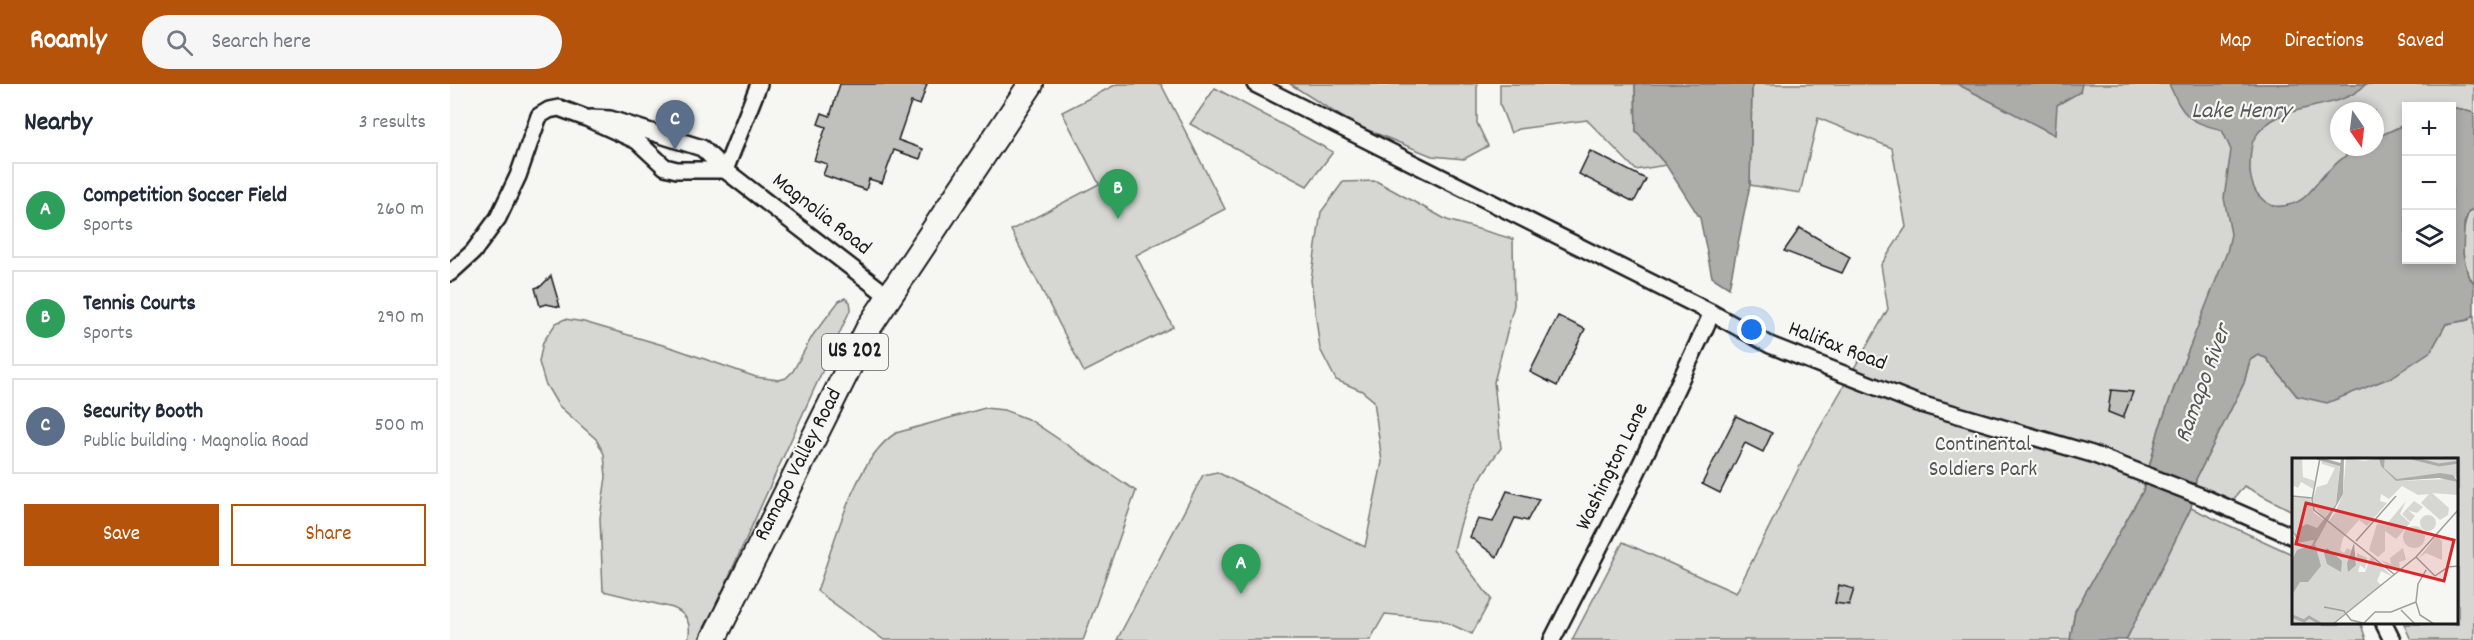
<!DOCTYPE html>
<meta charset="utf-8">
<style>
:root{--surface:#fff;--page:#f6f6f7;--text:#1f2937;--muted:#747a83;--line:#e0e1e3;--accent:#b45309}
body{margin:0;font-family:Dekko,sans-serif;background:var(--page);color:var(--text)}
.controls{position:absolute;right:18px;top:18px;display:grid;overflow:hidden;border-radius:0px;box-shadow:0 3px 9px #0003}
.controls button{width:54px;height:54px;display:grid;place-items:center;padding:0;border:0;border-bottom:2px solid var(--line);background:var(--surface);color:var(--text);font:30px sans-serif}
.compass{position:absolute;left:1880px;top:18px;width:54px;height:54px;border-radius:50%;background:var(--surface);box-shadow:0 3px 9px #0003;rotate:166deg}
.you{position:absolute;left:1302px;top:246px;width:21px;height:21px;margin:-15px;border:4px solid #fff;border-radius:50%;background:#1a73e8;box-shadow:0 0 0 9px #1a73e833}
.badge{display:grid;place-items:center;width:39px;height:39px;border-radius:50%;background:var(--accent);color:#fff;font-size:20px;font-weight:700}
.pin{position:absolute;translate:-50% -50px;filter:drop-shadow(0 2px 3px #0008)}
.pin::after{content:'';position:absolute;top:32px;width:21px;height:18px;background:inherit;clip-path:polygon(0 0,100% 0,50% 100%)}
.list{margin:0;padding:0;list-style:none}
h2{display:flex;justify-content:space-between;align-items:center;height:78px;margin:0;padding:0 24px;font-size:26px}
h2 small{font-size:20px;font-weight:400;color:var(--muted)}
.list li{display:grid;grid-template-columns:39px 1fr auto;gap:18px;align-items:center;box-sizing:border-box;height:96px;margin:0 12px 12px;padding:0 12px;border:2px solid var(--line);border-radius:0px}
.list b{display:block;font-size:22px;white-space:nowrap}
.list p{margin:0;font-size:20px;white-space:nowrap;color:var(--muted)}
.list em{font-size:20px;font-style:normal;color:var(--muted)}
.actions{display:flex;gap:12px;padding:18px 24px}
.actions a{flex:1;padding:14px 0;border:2px solid var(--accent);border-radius:0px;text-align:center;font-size:21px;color:var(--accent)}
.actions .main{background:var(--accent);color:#fff}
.icon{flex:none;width:33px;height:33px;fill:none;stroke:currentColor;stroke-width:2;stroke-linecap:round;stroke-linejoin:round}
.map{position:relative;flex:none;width:2024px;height:556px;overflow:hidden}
header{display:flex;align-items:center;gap:36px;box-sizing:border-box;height:84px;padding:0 30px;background:var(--accent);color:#fff}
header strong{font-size:28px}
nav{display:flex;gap:33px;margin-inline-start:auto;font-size:21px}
.search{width:420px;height:54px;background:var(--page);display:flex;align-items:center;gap:15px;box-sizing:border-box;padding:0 21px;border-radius:33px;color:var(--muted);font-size:22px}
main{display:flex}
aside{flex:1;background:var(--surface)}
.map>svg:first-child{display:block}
.green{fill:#d6d6d2;stroke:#797977;stroke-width:1.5}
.water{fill:#acaca9;stroke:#727271;stroke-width:1.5}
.building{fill:#c0c0bd;stroke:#1c1c1c;stroke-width:1.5}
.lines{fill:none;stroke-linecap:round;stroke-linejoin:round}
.minor-casing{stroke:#1c1c1c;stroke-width:20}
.primary-casing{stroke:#1c1c1c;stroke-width:28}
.minor{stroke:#f6f6f2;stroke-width:15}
.primary{stroke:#f6f6f2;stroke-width:24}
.labels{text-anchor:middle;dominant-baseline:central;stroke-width:4.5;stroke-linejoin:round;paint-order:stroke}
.shield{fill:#f6f6f2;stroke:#5d5d5c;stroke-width:1.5}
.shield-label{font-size:21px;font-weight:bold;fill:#1c1c1c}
.street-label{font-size:22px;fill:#1c1c1c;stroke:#f6f6f2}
.park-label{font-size:22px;fill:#545453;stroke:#f6f6f2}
.water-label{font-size:24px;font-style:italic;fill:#565654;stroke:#f6f6f2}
.inset-river{fill:none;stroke:#acaca9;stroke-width:3}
.inset-road{fill:none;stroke:#9f9f9c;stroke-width:1.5}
.view{fill:#d62828;fill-opacity:0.15;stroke:#d62828;stroke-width:3}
.inset-edge{fill:none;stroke:#1c1c1c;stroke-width:3}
</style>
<header>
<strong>Roamly</strong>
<div class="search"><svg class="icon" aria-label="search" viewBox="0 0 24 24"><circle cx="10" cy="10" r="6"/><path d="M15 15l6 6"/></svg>Search here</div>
<nav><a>Map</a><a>Directions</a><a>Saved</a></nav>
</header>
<main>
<aside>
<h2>Nearby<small>3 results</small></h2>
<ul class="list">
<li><span class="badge" style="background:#2e9e5b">A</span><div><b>Competition Soccer Field</b><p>Sports</p></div><em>260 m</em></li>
<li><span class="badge" style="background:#2e9e5b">B</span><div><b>Tennis Courts</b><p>Sports</p></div><em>290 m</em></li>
<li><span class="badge" style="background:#5c6f8a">C</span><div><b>Security Booth</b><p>Public building · Magnolia Road</p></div><em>500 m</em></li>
</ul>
<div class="actions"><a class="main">Save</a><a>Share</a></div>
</aside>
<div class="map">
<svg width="2024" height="556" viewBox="0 0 2024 556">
<rect width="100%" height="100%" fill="#f6f6f2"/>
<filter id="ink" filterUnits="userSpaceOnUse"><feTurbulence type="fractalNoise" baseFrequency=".0167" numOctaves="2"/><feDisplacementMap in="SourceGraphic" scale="12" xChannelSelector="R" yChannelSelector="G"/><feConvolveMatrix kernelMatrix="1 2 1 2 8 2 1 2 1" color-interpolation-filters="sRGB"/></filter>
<g filter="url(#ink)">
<g class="green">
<polygon points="667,0 711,0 775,125 686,171 723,243 634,288 561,146 649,100 612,28"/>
<polygon points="840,0 1027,0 1027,39 1038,62 1014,75 982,72 903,40"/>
<polygon points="1050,0 1185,0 1186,47 1216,81 1186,86 1137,36 1068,45 1061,49 1050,21"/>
<polygon points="1302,0 2024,0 2024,29 2006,24 2002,25 2002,22 1956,22 1956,40 1925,54 1925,27 1889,27 1889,63 1909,63 1875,90 1857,113 1843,121 1826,123 1817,120 1806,109 1804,105 1731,285 1709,345 1693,407 1625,527 1620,556 1122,556 1173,458 1286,509 1364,354 1438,225 1431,181 1456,143 1442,64 1368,34 1350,109 1300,101"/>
<polygon points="765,4 883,68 857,102 740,40"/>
<path d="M926,97L997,136L1063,155L1064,221L1044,298L1051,364C1025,398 1013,424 1004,466L1041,515L1022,550L989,535L935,530L920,556H667L753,391L767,388L915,463L932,378L924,317L912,307L886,296L870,265L861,196L871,128L893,98Z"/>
<path d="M2024,125V199C2009,181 2011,148 2019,127Z"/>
<path d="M395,214L400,218L401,224L250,556H238C242,541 237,530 223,524L153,507L150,434L156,393L154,370L146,355L108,321L95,299L89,278L93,258L106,239L115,235L134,238L223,264L306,293L329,296L336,294L343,287L363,251L389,217Z"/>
<polygon points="2024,231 2024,556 1961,556 1954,540 2008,540 2008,376 1844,376 1844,428 1794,402 1783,416 1745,403 1746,395 1794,299 1800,276 1808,271 1816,274 1847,312 1981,267 1996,240 2018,236"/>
<path d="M535,324L554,326L580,336L686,407L634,554L633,556H434L367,507C384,461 405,374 446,349Z"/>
<polygon points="1741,424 1844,471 1844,540 1911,540 1916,556 1676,556"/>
</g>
<g class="water">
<polygon points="1185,0 1302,0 1300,101 1279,204 1262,193 1250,134 1216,81 1186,47"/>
<polygon points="1507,0 1632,0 1630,8 1607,21 1605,51"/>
<path d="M1719,0H1916C1887,31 1827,14 1804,55C1800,62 1800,78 1800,87C1801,99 1805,111 1816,118C1821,122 1827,123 1833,122C1855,120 1861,105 1875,90C1883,82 1893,73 1903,67C1910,62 1917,63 1925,63V54L1956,40V176H2002V25L2006,24L2024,29V125L2019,127L2014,140L2013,170L2018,192L2024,199V231L2018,236L1996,240L1981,267L1942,293L1877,319L1847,312L1816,274L1808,271L1800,276L1794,299L1746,395L1741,424L1676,556H1620L1625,527L1693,407L1709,345L1731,285L1777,168L1781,150L1774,114L1781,66L1772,46C1737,37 1734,33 1719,0Z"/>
</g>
<g class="building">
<polygon points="390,0 477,0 470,21 461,18 448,56 473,65 470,75 444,66 432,99 419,95 416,106 373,91 377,80 364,76 376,43 368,40 372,29 380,32"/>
<polygon points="1140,67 1196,95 1184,118 1129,90"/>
<polygon points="1350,144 1400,173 1392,189 1334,167"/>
<polygon points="101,192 110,223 96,220 90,222 85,204 91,202"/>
<polygon points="1108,232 1135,245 1107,302 1080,288"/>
<polygon points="1661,306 1683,308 1673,334 1658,328"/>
<polygon points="1286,332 1322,349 1313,368 1295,359 1270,409 1252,400"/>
<polygon points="1057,407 1089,415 1077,437 1065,434 1047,473 1020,453 1028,435 1043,438"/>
<polygon points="1389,501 1404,505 1399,521 1385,519"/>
</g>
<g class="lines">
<defs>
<g id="minor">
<polyline points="805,0 1262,229 1320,261 1467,319 1642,370 1753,413 1844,453"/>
<polyline points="141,34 160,35 252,64 275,86 438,212"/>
<polyline points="275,86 309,0"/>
<polyline points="0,189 23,168 48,134 68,92 89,32 99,26 109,24 136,34 187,57 215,83 227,86 275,86"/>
<polyline points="1934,540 1942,556"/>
<polyline points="1102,556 1178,407 1262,229"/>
</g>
<polyline id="primary" points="263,556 419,243 581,0"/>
</defs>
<use href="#minor" class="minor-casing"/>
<use href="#primary" class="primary-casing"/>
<use href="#minor" class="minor"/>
<use href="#primary" class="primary"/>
</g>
</g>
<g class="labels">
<rect class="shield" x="372" y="250" width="66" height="36" rx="4.5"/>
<g class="shield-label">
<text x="405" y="268">US 202</text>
</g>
<g class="street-label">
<text transform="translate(371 131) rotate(38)">Magnolia Road</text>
<text transform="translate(1387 263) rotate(21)">Halifax Road</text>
<text transform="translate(349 381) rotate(-63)">Ramapo Valley Road</text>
<text transform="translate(1163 383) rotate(-64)">Washington Lane</text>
</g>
<g class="park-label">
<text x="1533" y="361">Continental<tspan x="1533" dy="25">Soldiers Park</tspan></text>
</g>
<g class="water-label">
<text x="1791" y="28">Lake Henry</text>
<text transform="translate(1754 300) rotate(-70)">Ramapo River</text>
</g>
</g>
<g transform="translate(1842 374)">
<rect width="166" height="166" fill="#f6f6f2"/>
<path d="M0,0H10L11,19L23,23L21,31L9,24L6,30L0,27ZM29,0L48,6L44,46L32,60L22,49L21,41L25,29L35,26L43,10L30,6ZM54,0L72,3L87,0L104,23L157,21L166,24V37L140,35L157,50L156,57L148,62L129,45L137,36L126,37L110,28L97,41L89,36L88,43L95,45L75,68L67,62L51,80L48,92L52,95L55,90L59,92L55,105L64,107L65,95L75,100L73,111L68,107L66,114H73L79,99L101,119L89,113L85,123L89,127L40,166H0V76L6,85L22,82L43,55L51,36ZM93,0H166V19L105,21L92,10ZM0,39L18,40L22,55L32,62L25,70L12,67L5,77L0,72ZM114,43L108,56L118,65L104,81L93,73V93L86,99L77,92L85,66L94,67ZM122,43L131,49L125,55L116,52L123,58L118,64L110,56ZM128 65a8 8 0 1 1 16 0a8 8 0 1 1-16 0ZM156,63L145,78L150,83V102L134,95L127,100ZM111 79a11 11 0 1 1 22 0a11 11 0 1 1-22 0ZM111,90L114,102L107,104L108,110L100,112L89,102L99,106L98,100Z" fill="#d6d6d2"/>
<path d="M49,0H76L52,1L51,36L23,86L29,108L16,124H8L0,137V102L5,92L20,87L22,82L6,85L0,72L5,77L6,70L15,66L25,70L44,46ZM87,0H93L92,10L105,21L148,15L161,17L166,24L147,20L104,23L89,8ZM62,85L64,107L56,114L55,105ZM35,90L50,103L49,114L35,106L32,95Z" fill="#acaca9"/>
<path class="inset-river" d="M25,0L50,7M120,0L147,7L167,4M0,158L12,163L17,159L29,166"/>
<path class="inset-road" d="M28,0L20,42L22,52L103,117M0,38L20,40M64,83L104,38M124,99L143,118M134,112L126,126L124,144L128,157L142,166M143,118L156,109L167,108M32,149L52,153L59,162L71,165M109,152L123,166M41,166L124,99L167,51M71,166L83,154H99L124,144"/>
<path class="view" d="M14,45L162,82L152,123L4,86Z"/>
<rect width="166" height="166" class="inset-edge"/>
</g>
</svg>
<div class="controls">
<button>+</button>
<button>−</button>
<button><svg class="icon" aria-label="layers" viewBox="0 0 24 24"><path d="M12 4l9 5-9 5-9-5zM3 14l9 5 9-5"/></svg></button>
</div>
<svg class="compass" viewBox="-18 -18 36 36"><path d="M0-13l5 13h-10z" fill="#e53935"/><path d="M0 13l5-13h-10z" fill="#747a83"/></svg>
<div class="you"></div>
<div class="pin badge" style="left:791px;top:510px;background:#2e9e5b">A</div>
<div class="pin badge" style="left:668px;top:135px;background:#2e9e5b">B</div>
<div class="pin badge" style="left:225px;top:66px;background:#5c6f8a">C</div>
</div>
</main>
